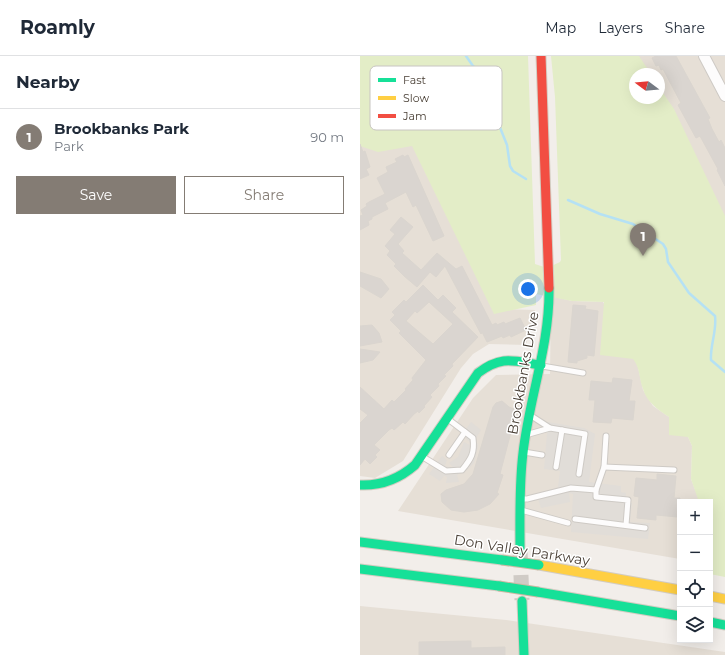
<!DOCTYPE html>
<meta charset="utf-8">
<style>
:root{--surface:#fff;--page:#f2f2f3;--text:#1f2937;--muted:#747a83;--line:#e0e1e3;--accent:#847c74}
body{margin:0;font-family:Montserrat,sans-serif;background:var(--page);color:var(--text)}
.controls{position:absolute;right:12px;bottom:12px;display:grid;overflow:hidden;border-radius:0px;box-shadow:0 4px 16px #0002}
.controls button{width:36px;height:36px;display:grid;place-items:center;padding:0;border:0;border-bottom:1px solid var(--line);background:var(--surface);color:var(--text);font:20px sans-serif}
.compass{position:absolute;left:269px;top:12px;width:36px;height:36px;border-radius:50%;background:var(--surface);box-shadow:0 4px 16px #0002;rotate:286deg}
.you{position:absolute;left:168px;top:233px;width:14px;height:14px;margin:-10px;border:3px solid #fff;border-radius:50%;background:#1a73e8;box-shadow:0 0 0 6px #1a73e833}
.badge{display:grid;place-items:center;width:26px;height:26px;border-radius:50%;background:var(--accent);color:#fff;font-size:13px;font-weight:700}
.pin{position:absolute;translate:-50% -33px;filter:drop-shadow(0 1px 2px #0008)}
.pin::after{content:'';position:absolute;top:21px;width:14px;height:12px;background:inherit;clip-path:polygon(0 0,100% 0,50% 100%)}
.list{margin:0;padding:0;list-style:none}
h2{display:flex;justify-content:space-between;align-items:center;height:52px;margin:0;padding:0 16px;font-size:17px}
h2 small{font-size:13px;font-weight:400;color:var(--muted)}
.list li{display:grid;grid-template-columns:26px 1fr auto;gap:12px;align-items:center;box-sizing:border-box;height:56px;padding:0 16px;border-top:1px solid var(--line)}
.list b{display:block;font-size:15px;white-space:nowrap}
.list p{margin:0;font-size:13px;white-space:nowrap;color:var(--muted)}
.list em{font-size:13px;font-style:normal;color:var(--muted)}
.actions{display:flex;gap:8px;padding:12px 16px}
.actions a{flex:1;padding:9px 0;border:1px solid var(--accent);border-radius:0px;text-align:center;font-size:14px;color:var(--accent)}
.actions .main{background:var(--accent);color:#fff}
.icon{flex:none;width:22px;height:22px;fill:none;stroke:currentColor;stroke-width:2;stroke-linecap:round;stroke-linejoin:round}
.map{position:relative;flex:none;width:365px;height:599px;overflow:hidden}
header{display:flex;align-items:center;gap:24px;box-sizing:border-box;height:56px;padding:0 20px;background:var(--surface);border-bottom:1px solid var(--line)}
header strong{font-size:19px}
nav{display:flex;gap:22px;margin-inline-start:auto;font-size:14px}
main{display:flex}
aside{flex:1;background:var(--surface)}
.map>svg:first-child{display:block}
.residential{fill:#e6dfd6}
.green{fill:#e3edc7}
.parking{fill:#e1ddd8}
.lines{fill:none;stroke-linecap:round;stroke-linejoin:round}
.stream{stroke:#b5e1f4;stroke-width:2.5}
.building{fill:#dad5d0;stroke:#dad5cf;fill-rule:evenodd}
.secondary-tunnel{stroke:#d0cbc6;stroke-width:15;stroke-dasharray:15 8;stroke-linecap:butt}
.lane-casing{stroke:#cecac5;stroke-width:7}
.street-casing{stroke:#cecac5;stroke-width:12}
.fast-casing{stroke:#d3ccc1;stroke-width:11}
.slow-casing{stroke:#d3ccc1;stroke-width:11}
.jam-casing{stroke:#d3ccc1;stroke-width:11}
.lane{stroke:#fdfcfc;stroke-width:5}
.street{stroke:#fdfcfc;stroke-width:10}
.fast{stroke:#16e098;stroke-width:9}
.slow{stroke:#ffcf43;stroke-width:9}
.jam{stroke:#f24e42;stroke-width:9}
.fast-bridge-casing{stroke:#ccb8a2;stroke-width:11;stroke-linecap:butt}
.fast-bridge{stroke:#16e098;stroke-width:9}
.labels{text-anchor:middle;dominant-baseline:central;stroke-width:3;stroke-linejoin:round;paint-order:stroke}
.street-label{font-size:14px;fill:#483e34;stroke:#fff}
.key{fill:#fff;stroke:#c8c5c2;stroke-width:1}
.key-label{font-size:11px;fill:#483e34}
</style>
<header>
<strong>Roamly</strong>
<nav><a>Map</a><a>Layers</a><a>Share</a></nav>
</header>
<main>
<aside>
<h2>Nearby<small></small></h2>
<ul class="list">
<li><span class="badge">1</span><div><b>Brookbanks Park</b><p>Park</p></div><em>90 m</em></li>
</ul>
<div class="actions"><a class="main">Save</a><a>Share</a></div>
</aside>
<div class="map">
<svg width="365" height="599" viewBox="0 0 365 599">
<rect width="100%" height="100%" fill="#f2eeea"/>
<g class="residential">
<polygon points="272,0 365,0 365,180 299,42 299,18 282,18"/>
<polygon points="46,67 134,253 175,254 166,289 129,288 113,298 101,312 43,405 15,422 0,420 0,87"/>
<polygon points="191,240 212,245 243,246 277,307 283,334 293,350 309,361 328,381 332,390 331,423 339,444 339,446 320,446 320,503 38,455 113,342 136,319 190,318"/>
<polygon points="0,550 146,564 365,596 365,599 0,599"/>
</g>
<path class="green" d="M0,0H168L175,208L187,212L200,206L201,204L195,41L191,0H279L291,18H275V42H299V31L314,53L365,160V521L350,518V446H339L331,423L332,390L328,381L309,379V361C298,354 287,346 283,333C279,323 280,311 273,303L240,299L244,246L212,245L176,238V249L134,258L52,90L18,96L0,90Z"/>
<g class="parking">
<polygon points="111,366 121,374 116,382 118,390 114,407 107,414 97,419 99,426 86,427 87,421 84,420 80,425 69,418 82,400 87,404 85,410 94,412 89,407 98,401 104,386 110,389 109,385 102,379"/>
<polygon points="188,366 224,372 235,378 229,426 261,430 261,436 266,437 265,446 272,447 270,466 290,467 288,483 211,476 213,438 209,437 210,446 181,452 177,439 198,431 200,415 184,413"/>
</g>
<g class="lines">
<g class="stream">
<polyline points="106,0 113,10 129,21 134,28 137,64 147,89 150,110 153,115 166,123"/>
<path d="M208,144L240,158L273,168L303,188L306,193L308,206L329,237L355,260C357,275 350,289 351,304L365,316"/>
</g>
</g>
<g class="building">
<polygon points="296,0 316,0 350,62 348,63 352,73 359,86 361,84 365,92 365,130 357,114 358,113 340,80 336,82 318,49 321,47 303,13 301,14 299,9 296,10 292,2"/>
<polygon points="0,88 3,96 5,95 10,111 6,113 9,119 0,123"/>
<polygon points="43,99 44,101 48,99 84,180 73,185 56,149 53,151 46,136 25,147 28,153 12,161 12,163 8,165 9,169 0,174 0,160 3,159 1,154 7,150 6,148 9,146 25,138 17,122 28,116 26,111 37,106 35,103"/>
<polygon points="41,161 53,171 38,188 44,195 42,197 61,214 77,197 96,213 102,210 132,269 136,267 137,269 144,266 145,268 160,262 166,274 151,281 150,279 143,282 142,280 127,286 122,276 121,278 85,210 76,221 70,216 57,231 44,220 34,210 36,208 27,199 30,195 25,190 35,178 30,174"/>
<polygon points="0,216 21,223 29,233 21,242 0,230"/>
<path d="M63,229L78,244L83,239L96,252L92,256L118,281L92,308L93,310L84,319L86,320L78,328L79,330L70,339L72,341L64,350L65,351L59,357L58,355L54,358L45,368L43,366L34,374L32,372L29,374L14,389L20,394L15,399L17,401L10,408L5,403L0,409V367L8,359L0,353V331L24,353L32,344L34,346L46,334L45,333L53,324L52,322L66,304L39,277L41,275L30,264L35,259L32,256L44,244L46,246ZM69,246L93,268L73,288L46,265L55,255L57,257Z"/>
<polygon points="213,249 226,250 225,253 238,255 234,300 227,299 227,302 217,305 217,307 208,306"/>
<polygon points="12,269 19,277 22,286 0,290 0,270"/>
<polygon points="0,293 20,296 13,304 0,307"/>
<polygon points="253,322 272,324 269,345 275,345 273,364 252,362 251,367 233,366 235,344 229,344 231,325 252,327"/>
<polygon points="142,345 149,351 154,353 149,375 151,376 140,418 143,419 137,437 139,438 130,448 118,454 104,456 91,454 82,446 81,438 86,434 104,428 113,418 133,351 136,347"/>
<polygon points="297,418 316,420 314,442 320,442 318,461 296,459 296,464 277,462 279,441 274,440 276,422 297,424"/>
<polygon points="111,585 111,592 145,591 145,599 59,599 59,586"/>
</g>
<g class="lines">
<polyline class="secondary-tunnel" points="160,496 162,544"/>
<defs>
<g id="lane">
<polyline points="182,310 223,317"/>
<polyline points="173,361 190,372 225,378 219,418"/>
<polyline points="169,378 190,372"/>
<polyline points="164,396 182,399"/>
<polyline points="89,399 105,376"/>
<path d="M63,401L86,415L102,414C111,403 115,397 113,382L88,363"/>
<polyline points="196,411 202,374"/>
<polyline points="244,411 314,414"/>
<polyline points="236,434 236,441 268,444 266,469"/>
<polyline points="162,443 167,443 211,432 236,434 244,411 246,380"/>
<polyline points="161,454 208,467"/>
<polyline points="215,463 285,472"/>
</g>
<polyline id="street" points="344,0 365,40"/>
<g id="fast">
<path d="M0,429C22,430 39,423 55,409L118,317C142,299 153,305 181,309"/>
<polyline points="0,486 142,504"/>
<path d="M160,494C160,462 159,429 163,397C169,342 190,289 189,232"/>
<polyline points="0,513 139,530"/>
<polyline points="178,536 320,560"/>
<polyline points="162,545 164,599"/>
<polyline points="350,566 365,569"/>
</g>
<g id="slow">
<polyline points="179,509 320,534"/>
<polyline points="350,540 365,543"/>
</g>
<polyline id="jam" points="181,0 189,232"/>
</defs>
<use href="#lane" class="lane-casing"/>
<use href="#street" class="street-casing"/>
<use href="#fast" class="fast-casing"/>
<use href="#slow" class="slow-casing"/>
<use href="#jam" class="jam-casing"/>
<use href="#lane" class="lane"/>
<use href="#street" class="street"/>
<use href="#fast" class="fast"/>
<use href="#slow" class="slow"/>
<use href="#jam" class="jam"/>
<defs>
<g id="fast-bridge">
<polyline points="142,504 179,509"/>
<polyline points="139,530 178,536"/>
</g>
</defs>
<use href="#fast-bridge" class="fast-bridge-casing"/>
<use href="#fast-bridge" class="fast-bridge"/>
</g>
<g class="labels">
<g class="street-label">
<text transform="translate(163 317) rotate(-80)">Brookbanks Drive</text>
<text transform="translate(162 494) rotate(9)">Don Valley Parkway</text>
</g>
</g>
<rect x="10" y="10" width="132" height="64" rx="6" class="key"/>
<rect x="18" y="22" width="18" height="4" fill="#16e098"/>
<rect x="18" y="40" width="18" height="4" fill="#ffcf43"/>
<rect x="18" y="58" width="18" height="4" fill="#f24e42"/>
<g class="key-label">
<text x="43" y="28">Fast</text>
<text x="43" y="46">Slow</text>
<text x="43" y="64">Jam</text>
</g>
</svg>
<div class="controls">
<button>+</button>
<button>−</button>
<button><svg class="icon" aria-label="locate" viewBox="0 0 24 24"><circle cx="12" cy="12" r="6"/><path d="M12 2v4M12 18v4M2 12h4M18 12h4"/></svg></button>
<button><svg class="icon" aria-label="layers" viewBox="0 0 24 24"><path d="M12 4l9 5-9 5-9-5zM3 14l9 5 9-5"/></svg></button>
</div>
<svg class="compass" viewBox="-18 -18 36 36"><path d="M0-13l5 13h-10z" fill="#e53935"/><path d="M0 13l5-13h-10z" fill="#747a83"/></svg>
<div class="you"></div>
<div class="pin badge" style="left:283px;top:200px">1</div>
</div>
</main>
